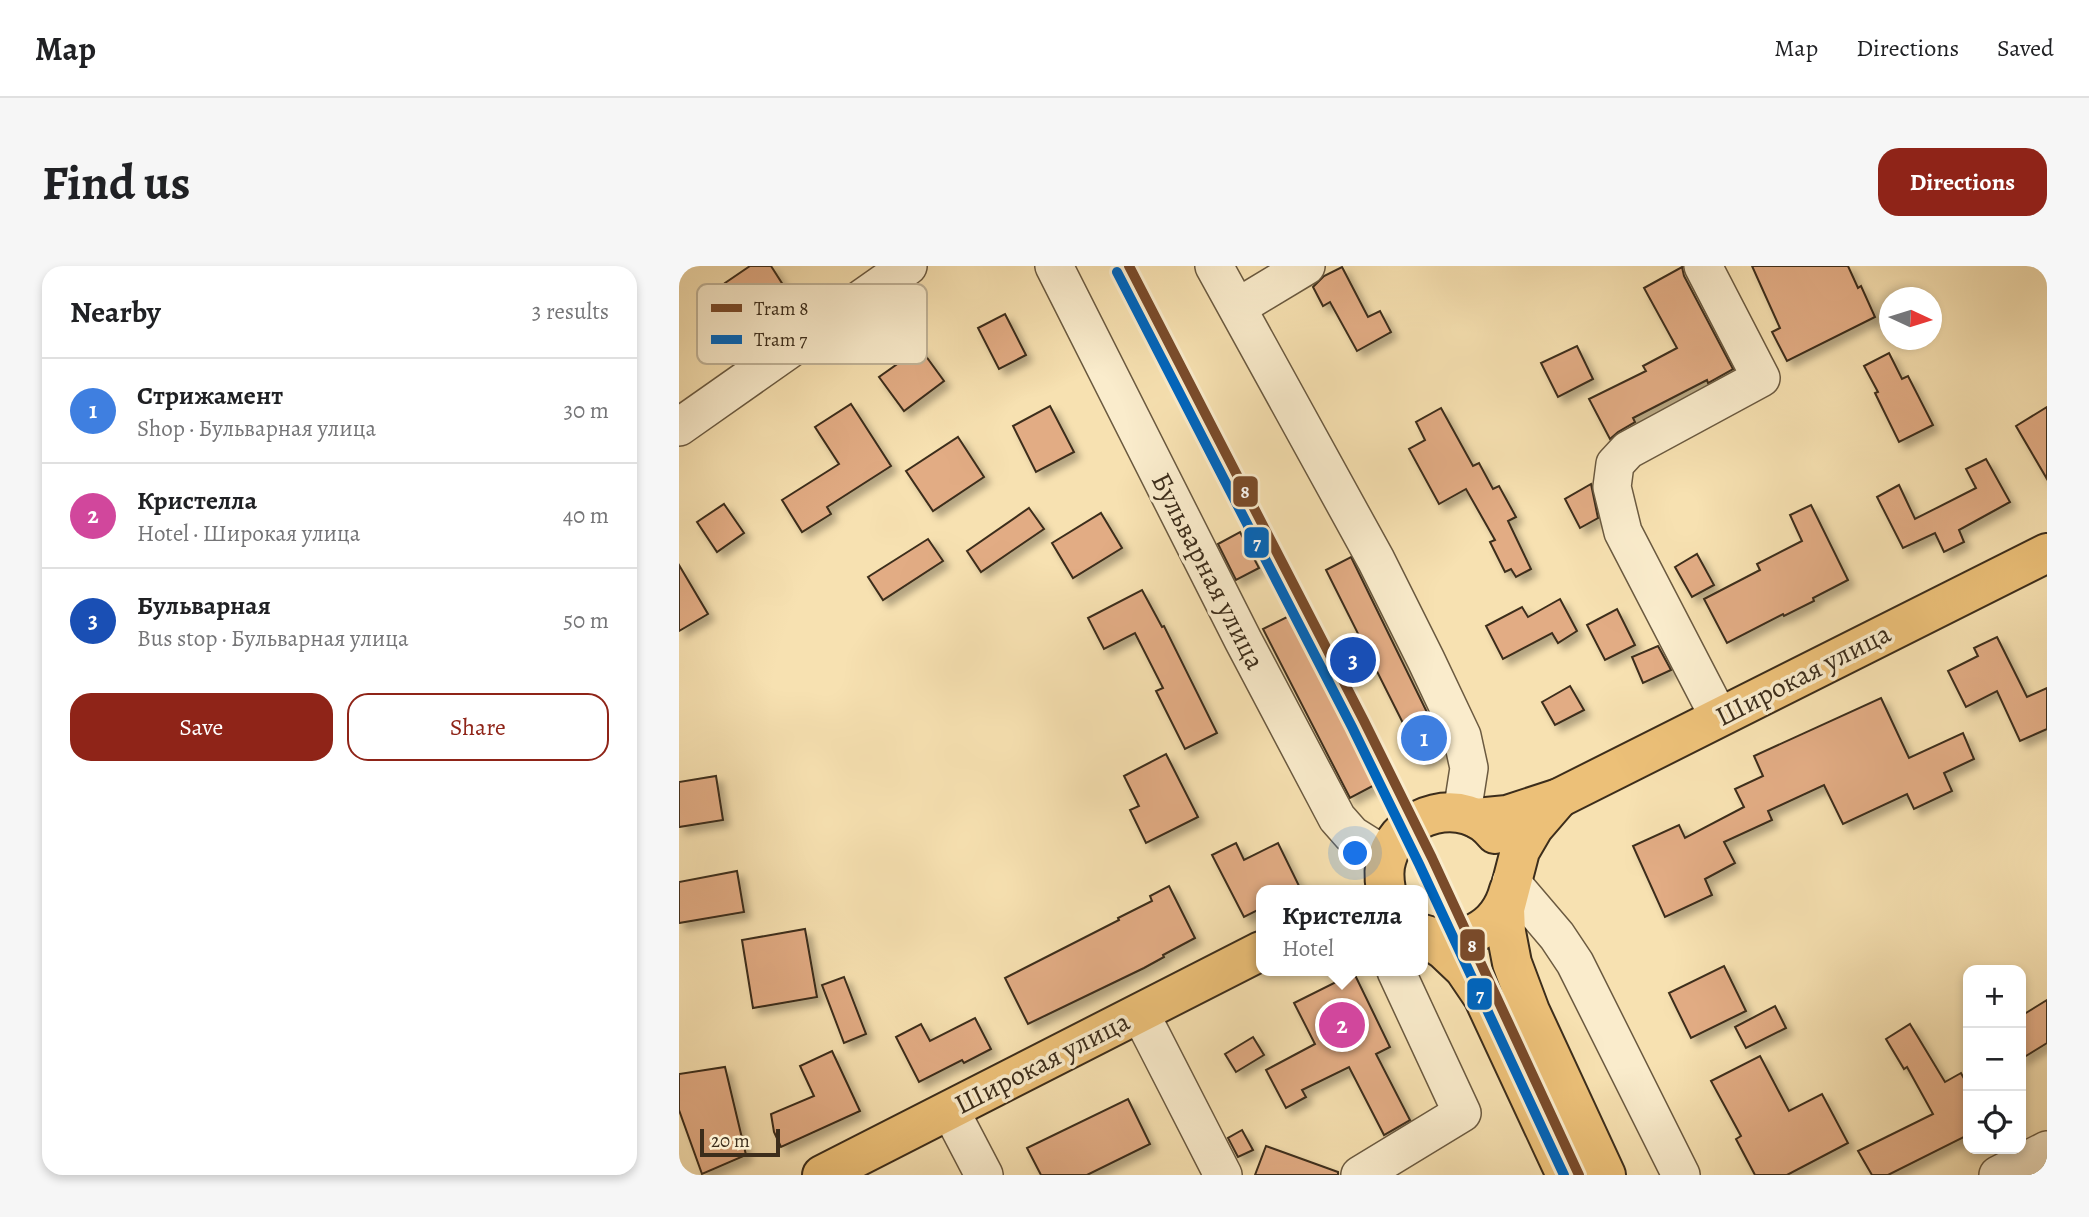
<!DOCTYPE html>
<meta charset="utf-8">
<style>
:root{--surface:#fff;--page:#f6f6f6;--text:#202124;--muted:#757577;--line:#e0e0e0;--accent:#8f2418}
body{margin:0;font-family:Alegreya,serif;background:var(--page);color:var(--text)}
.controls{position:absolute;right:21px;bottom:21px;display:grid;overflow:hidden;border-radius:14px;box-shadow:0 4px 10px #0003}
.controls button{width:63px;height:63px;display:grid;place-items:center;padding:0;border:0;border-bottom:2px solid var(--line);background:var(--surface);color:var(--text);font:35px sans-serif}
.compass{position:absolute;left:1200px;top:21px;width:63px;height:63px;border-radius:50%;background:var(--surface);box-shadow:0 4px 10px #0003;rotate:94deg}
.scale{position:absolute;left:21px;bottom:18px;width:80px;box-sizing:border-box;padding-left:7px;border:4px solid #3c2d1b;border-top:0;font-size:19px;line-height:24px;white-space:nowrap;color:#3c2d1b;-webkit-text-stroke:5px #faeccc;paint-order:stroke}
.you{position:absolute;left:677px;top:588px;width:24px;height:24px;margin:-18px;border:5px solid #fff;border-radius:50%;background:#1a73e8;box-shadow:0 0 0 10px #1a73e833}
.badge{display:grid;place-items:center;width:46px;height:46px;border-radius:50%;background:var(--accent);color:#fff;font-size:23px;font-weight:700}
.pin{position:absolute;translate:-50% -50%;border:4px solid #fff;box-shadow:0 2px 7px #0006}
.popup{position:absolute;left:577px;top:619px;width:172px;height:91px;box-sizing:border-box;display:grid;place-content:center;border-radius:14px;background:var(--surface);filter:drop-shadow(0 2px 5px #0005);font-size:23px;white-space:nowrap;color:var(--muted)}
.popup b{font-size:26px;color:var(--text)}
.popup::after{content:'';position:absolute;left:50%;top:100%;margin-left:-14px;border:14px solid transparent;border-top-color:var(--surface)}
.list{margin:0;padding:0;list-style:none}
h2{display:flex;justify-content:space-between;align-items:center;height:91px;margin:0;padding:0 28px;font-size:30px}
h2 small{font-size:23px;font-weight:400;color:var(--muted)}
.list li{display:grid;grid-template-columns:46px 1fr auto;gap:21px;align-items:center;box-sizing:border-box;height:105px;padding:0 28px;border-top:2px solid var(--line)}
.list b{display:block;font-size:26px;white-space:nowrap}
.list p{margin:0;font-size:23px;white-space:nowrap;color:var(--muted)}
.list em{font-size:23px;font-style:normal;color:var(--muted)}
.actions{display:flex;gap:14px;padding:21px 28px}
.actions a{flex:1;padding:16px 0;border:2px solid var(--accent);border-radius:21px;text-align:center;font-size:24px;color:var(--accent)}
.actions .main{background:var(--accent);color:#fff}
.icon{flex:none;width:38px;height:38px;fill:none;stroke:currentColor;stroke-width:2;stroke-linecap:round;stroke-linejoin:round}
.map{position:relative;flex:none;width:1368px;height:909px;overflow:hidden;border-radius:21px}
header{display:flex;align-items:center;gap:42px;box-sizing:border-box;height:98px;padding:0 35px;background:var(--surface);border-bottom:2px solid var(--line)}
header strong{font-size:33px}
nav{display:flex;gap:38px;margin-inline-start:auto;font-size:24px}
.intro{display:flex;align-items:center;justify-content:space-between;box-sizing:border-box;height:168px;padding:0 42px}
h1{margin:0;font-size:49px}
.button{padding:18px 32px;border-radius:21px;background:var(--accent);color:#fff;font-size:24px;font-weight:700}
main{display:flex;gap:42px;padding:0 42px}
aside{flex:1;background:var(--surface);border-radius:21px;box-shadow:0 4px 10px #0003}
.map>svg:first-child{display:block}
.building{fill:#e2ac84;stroke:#3c2d1b;stroke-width:2;filter:url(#shadow)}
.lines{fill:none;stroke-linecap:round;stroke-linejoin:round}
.minor-casing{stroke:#6b5a40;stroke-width:40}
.major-casing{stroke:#3c2d1b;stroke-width:42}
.minor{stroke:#faeccc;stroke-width:37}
.major{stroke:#ecc078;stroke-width:38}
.tram-1-casing{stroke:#faeccc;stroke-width:16}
.tram-2-casing{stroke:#faeccc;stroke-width:16}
.tram-1{stroke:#7a4b2a;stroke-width:10}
.tram-2{stroke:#0065bd;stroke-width:10}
.labels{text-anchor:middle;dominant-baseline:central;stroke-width:7;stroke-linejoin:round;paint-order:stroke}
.street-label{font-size:28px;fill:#3c2d1b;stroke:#faeccc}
.key{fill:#faeccc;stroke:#c1b397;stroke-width:2}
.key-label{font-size:19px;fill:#3c2d1b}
.line-badge{stroke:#faeccc;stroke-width:2.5}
.badge-label{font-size:19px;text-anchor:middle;font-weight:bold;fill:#fff}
</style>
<header>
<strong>Map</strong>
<nav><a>Map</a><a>Directions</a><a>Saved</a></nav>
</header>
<div class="intro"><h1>Find us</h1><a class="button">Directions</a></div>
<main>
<aside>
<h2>Nearby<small>3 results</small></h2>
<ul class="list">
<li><span class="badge" style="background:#3f7fe0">1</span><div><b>Стрижамент</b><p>Shop · Бульварная улица</p></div><em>30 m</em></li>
<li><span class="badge" style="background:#d1479c">2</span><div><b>Кристелла</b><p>Hotel · Широкая улица</p></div><em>40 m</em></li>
<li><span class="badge" style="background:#1a4fb4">3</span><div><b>Бульварная</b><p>Bus stop · Бульварная улица</p></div><em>50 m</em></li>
</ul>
<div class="actions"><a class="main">Save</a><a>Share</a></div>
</aside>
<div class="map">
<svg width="1368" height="909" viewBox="0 0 1368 909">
<defs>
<filter id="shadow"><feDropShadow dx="6" dy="6" stdDeviation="3.5" flood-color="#0004"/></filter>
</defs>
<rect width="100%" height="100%" fill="#f7e1b1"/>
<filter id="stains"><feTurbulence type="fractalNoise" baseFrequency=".00286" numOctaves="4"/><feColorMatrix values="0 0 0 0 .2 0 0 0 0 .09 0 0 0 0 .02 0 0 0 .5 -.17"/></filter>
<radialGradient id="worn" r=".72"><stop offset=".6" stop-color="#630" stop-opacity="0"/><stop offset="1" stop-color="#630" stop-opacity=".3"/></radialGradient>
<g class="building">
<polygon points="71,0 92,0 106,22 66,48 46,17"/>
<polygon points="1073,0 1169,0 1179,22 1182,20 1196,51 1108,95 1093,66 1101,62"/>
<polygon points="663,1 689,51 701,45 712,66 678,85 651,36 644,40 634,21 645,10"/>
<polygon points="1003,1 1005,10 1054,103 1029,117 1028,114 954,152 956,156 939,166 931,173 910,133 967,105 964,100 998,82 965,22"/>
<polygon points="326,48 347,89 320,103 299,62"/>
<polygon points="898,80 914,113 879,131 862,97"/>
<polygon points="241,82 265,115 225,145 200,111"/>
<polygon points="1210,87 1223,113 1229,110 1254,159 1220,176 1196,127 1199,126 1185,100"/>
<polygon points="172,138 212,200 148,241 152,248 123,266 103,234 160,198 136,161"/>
<polygon points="371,140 395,186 357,206 334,160"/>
<polygon points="1368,141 1368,213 1337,160"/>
<polygon points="762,142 794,200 800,197 814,223 820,220 837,251 829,255 852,303 837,311 832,303 826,306 811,276 816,274 787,223 760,238 730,183 746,174 737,156"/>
<polygon points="279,171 305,211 254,245 227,205"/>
<polygon points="1307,193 1331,236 1280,264 1285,276 1265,286 1256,267 1224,282 1198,231 1220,219 1236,253 1297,222 1287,203"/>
<polygon points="912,218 919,252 901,262 886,233"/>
<polygon points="45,238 65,267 38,286 18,256"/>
<polygon points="1132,239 1169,314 1134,332 1135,335 1105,350 1104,348 1048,377 1025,333 1081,304 1078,298 1123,275 1111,249"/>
<polygon points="350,242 365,263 302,306 288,285"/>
<polygon points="422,247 443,282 394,312 373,277"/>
<polygon points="561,266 580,302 557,314 539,278"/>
<polygon points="249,273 264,295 204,334 189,311"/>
<polygon points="1018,288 1035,319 1013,331 996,301"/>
<polygon points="672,291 763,477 765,485 743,495 647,304"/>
<polygon points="0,299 29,348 0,365"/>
<polygon points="463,324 483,361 485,360 538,467 506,483 477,425 484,422 456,367 425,383 409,352"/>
<polygon points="881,333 898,365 879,377 873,367 824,393 807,360 843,341 849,351"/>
<polygon points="938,343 956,379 926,394 908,359"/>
<polygon points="618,346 705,514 671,532 584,363"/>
<polygon points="1318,371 1348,431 1368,422 1368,463 1341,475 1318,425 1287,441 1269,405 1299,390 1295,382"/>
<polygon points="979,380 992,404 964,417 953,391"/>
<polygon points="891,420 905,444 876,459 863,436"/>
<polygon points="1202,432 1230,492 1284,467 1295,493 1265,507 1273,525 1235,543 1228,528 1164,558 1145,519 1089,545 1093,554 1045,576 1056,597 1026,613 1033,629 986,651 954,580 1000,559 1006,572 1065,541 1056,523 1084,510 1075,490"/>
<polygon points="487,488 519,551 467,577 451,544 460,540 445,510"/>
<polygon points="37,510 44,554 0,561 0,516"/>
<polygon points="557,577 565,594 599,577 622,624 583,624 583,642 565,651 533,589"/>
<polygon points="58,605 65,646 0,657 0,616"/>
<polygon points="490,620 516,672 484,689 485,691 465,702 349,758 326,712 440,654 439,652 473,635 471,630"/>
<polygon points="126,663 138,731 74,742 63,674"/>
<polygon points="1045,700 1067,745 1012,772 990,727"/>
<polygon points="675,707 711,781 697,788 731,854 705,869 670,801 623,824 627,831 607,842 587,804 636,778 615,737"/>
<polygon points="165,711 187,768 165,777 143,719"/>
<polygon points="1368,734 1368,777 1342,793 1342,750"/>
<polygon points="1096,740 1107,762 1067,782 1056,761"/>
<polygon points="296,752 312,783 285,797 283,794 240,816 217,771 242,758 251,775"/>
<polygon points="1231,758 1266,816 1282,807 1289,820 1289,869 1209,909 1193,909 1179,885 1254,848 1228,801 1225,803 1207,773"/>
<polygon points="574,771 585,789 557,806 546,788"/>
<polygon points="153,785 181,845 102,881 95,866 92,848 135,830 121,800"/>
<polygon points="1081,790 1110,845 1143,828 1169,877 1108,909 1076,909 1057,873 1062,870 1032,815"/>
<polygon points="46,801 67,889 23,908 0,844 0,808"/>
<polygon points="449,833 471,878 408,909 362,909 348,882"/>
<polygon points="563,864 574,884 559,891 549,872"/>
<polygon points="587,880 659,906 659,909 576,909"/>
</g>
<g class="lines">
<defs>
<g id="minor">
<polyline points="375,0 564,374 658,552 673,569 708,591"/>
<polyline points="535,0 697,294 747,394 783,470 790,502 783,547"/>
<polyline points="1024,0 1082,112 949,184 936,198 933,221 944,266 1040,451"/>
<polyline points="559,41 627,0"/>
<polyline points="0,161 229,0"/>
<polyline points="832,616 878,670 896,697 1002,909"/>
<polyline points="461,747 544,909"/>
<polyline points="271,844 305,909"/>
<polyline points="681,909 783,847 717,705"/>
<polyline points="1319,909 1368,884"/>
</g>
<g id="major">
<polyline points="880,532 855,561 841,585 826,643 827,666 833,697 851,745 927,909"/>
<polyline points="797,552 828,549 880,532 1368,287"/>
<path d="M707,624C705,613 704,603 708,592C721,546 786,529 816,568"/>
<path d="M744,668C782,681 819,665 830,624"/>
<polyline points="744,670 765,684 785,703 804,731 887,909"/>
<polyline points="143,909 582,685"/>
</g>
</defs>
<use href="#minor" class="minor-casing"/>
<use href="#major" class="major-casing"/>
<use href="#minor" class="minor"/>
<use href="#major" class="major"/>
<defs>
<polyline id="tram-1" points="450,0 685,455 753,592 900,909"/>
<polyline id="tram-2" points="438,6 673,461 740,598 885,909"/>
</defs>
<use href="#tram-1" class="tram-1-casing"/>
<use href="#tram-2" class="tram-2-casing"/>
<use href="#tram-1" class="tram-1"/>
<use href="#tram-2" class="tram-2"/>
</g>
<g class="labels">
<g class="street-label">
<text transform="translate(529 305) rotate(63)">Бульварная улица</text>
<text transform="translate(1124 409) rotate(-27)">Широкая улица</text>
<text transform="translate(363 797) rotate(-27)">Широкая улица</text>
</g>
</g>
<rect x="18" y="18" width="230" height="80" rx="10" class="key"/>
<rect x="32" y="38" width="31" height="8" fill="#7a4b2a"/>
<rect x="32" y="69" width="31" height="9" fill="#0065bd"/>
<g class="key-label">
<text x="75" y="49">Tram 8</text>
<text x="75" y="80">Tram 7</text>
</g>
<g class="line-badge">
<rect x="553" y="209" width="27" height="33" rx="7" fill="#7a4b2a"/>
<rect x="564" y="260" width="27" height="33" rx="7" fill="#0065bd"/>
<rect x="780" y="662" width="27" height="34" rx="7" fill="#7a4b2a"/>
<rect x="787" y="711" width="27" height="34" rx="7" fill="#0065bd"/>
</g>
<g class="badge-label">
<text x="566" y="232">8</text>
<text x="578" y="283">7</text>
<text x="793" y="686">8</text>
<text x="801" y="735">7</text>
</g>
<rect width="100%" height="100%" filter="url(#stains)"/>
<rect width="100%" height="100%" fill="url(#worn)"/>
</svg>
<div class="controls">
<button>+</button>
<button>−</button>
<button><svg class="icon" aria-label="locate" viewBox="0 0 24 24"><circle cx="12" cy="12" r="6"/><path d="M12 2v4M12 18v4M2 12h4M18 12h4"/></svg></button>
</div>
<svg class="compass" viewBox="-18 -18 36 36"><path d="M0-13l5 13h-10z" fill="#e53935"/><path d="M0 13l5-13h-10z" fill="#757577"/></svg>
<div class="scale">20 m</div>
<div class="you"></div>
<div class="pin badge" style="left:745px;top:472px;background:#3f7fe0">1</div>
<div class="pin badge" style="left:663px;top:759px;background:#d1479c">2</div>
<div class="popup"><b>Кристелла</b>Hotel</div>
<div class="pin badge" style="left:674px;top:394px;background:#1a4fb4">3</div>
</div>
</main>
